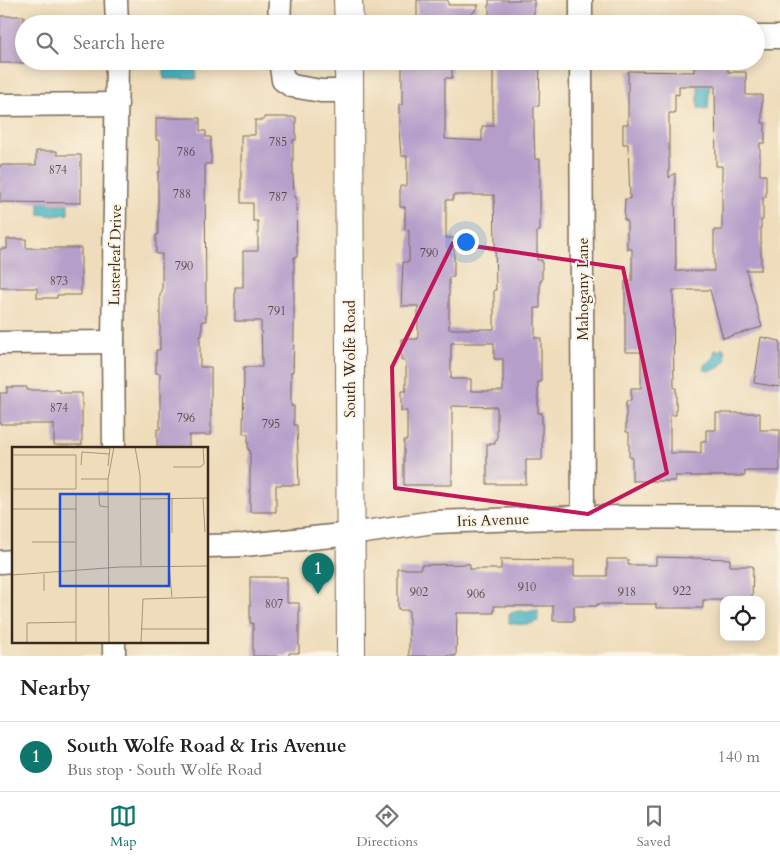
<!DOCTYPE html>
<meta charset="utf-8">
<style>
:root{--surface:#fff;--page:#f2f2f2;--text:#202124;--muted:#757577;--line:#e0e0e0;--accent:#0f766e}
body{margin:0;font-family:Cardo,serif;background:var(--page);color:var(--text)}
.controls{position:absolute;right:15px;bottom:15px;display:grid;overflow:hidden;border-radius:10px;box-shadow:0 2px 12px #0003}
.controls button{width:45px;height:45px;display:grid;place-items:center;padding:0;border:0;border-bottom:1px solid var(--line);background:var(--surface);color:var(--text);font:25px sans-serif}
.you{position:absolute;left:465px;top:241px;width:18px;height:18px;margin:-12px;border:4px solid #fff;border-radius:50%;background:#1a73e8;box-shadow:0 0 0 8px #1a73e833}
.badge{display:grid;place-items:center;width:32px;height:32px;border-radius:50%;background:var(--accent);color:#fff;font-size:16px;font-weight:700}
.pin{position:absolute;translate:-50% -41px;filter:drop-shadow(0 1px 2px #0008)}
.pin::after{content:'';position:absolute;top:26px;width:18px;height:15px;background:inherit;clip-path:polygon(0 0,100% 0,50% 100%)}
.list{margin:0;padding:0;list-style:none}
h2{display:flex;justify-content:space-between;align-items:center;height:65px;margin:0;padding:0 20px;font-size:21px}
h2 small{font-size:16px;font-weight:400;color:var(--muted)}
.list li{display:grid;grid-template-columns:32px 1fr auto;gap:15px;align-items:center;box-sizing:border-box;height:70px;padding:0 20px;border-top:1px solid var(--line)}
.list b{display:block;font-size:19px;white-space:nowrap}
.list p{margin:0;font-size:16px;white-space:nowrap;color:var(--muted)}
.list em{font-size:16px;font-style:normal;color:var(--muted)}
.icon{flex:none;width:28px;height:28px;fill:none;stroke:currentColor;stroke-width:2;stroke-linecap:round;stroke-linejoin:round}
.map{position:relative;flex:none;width:780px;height:656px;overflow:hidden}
.search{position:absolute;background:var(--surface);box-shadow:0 2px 12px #0003;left:15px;right:15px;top:15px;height:55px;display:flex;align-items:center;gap:12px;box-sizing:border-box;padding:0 18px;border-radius:28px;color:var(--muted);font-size:19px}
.sheet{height:135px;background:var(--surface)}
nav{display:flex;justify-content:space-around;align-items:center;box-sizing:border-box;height:70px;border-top:1px solid var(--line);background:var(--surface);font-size:14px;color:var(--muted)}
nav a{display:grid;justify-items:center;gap:2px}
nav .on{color:var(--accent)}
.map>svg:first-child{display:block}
.water{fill:#46b2c2;stroke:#406e70}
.building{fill:#b59eca;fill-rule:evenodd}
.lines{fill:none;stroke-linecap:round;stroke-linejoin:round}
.minor-casing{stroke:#7a6855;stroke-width:25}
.major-casing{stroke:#7a6855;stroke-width:30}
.minor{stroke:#fff;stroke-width:22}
.major{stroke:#fff;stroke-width:28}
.marked{fill:none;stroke:#c2185b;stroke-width:4;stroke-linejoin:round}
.labels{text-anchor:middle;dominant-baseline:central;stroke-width:4;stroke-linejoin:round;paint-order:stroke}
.number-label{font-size:12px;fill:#5a4749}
.street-label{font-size:15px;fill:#3b2a1e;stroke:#fcf5e5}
.inset-road{fill:none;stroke:#a6957c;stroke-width:1}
.view{fill:#1d4ed8;fill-opacity:0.15;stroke:#1d4ed8;stroke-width:2.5}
.inset-edge{fill:none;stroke:#3b2a1e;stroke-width:2.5}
</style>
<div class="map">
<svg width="780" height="656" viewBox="0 0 780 656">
<rect width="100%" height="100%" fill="#fcf5e5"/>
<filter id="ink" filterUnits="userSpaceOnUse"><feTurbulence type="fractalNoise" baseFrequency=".02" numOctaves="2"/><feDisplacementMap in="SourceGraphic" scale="10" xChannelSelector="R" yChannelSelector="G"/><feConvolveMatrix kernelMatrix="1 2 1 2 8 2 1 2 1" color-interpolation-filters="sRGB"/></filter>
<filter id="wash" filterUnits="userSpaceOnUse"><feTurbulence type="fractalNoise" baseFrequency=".0096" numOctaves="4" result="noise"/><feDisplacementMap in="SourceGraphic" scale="20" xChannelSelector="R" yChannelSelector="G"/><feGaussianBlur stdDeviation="1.12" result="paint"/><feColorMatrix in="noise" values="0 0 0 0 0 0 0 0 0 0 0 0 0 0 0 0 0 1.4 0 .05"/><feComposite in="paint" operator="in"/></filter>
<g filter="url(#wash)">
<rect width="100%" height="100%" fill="#eedcba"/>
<g class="water">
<polygon points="191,63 196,63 196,79 164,79 164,66 189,66"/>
<polygon points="698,77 710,78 708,109 698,108"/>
<polygon points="48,200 49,204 68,204 68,214 54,216 39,214 39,201"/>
<path d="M722,347L725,350L726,361C719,367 714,373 704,370V365C713,358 712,362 715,350L720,351Z"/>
<path d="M534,610H538V621C531,625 517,625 509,623V614C517,610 524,611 533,611Z"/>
</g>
<g id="blocks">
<g class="building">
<polygon points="417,0 448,0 448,5 479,5 464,24 417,24"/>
<rect x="489" y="0" width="45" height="24"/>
<rect x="0" y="16" width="24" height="47"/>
<path d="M402,61H452V78H445V139L482,141V126H493V61H540L539,106H534V135L535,159H540V231H537V260H542V281H540V308H535V338H541V382H538V413H542V460H526V484H487V444H495V440H497V407L452,406V485H404V440H407V411H401V391H406V360H401V339H418V306H401L403,262H409V230H405V207H400V186H407V156H401L399,130V105H402ZM453,195H494L496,290H494V329H449V277H454V238H446V200H453ZM451,343H494V359H503V391H471V379H451Z"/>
<path d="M694,65H728V72H746V95H762V123H765V143H760V175H766V197H763V220H761V270H746L762,327L723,338L710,290H673L674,388H676V415H670V453H701V441H706V430H716V413H760V430H780V471H745V476H675V481H632V457H629V432H626V401H631V388H641V352H625V281H632V249H627V220H624L625,199H630L628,144H623V124H628V71L694,72ZM679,86H715L716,166H722V230H714V271H676L675,173L669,178V113H675V94L679,95Z"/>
<polygon points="264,117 296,117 296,140 293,140 293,174 294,197 296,197 297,257 294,257 294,335 293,372 291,372 291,406 294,406 294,425 297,425 299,485 276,485 276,512 250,512 250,450 248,450 248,434 243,434 244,367 262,367 261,321 235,321 235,287 243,287 243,251 258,251 258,221 253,221 253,203 241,203 241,135 255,135 255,120 264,120"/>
<polygon points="156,118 200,118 200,131 206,131 206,137 211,137 211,164 205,164 206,321 202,321 202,336 200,336 200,367 211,367 211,435 189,435 189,448 157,448 157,429 160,429 160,373 156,373 156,350 160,350 160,293 162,293 162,254 156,254 156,235 158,235 158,172 160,172 160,140 156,140"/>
<polygon points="36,151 57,151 57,155 81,155 81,203 0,202 0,165 36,165"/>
<polygon points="7,239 26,239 26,248 81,248 81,295 57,295 57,298 37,298 37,288 0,288 0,249 7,249"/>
<polygon points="761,337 780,341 780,387 754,383"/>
<polygon points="7,387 27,387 27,390 60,390 60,393 82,393 82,445 54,445 54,424 0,424 0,393 7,393"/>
<polygon points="656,557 730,559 730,566 753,566 752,600 703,600 703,608 656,608 656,604 597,604 597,606 574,606 574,621 553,621 553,606 494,606 494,613 457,613 456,656 409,656 409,610 398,610 398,569 421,569 421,565 470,564 470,569 501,569 501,559 574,560 574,576 607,576 607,559 628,559 628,565 656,565"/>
<polygon points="250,577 287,577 287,603 299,603 299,653 289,653 289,656 253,656 253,623 250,623"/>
</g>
</g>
</g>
<g filter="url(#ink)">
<use href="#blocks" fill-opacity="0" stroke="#7a6855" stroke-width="1"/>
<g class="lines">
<defs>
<g id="minor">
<polyline points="116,0 117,24"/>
<polyline points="581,0 581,24"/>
<polyline points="279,24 280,0"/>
<polyline points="756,37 780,37"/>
<polyline points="280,61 283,80 292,86 321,91 349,91"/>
<polyline points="581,61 583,517"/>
<polyline points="0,105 117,104"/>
<polyline points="0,343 113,342"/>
<polyline points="114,448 113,342 117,61"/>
<polyline points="208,546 245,545 351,534 434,522 583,517 780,518"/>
<polyline points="0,562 14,561"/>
<polyline points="114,642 114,656"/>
</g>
<g id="major">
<polyline points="348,0 349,24"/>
<polyline points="349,61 351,656"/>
</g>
</defs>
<use href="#minor" class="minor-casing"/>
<use href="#major" class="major-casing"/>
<use href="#minor" class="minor"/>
<use href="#major" class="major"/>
</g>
</g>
<path class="marked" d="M453,243L623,268L667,473L588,514L395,488L392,367Z"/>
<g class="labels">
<g class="number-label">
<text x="278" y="142">785</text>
<text x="186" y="152">786</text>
<text x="58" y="170">874</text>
<text x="182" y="194">788</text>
<text x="278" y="197">787</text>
<text x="429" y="253">790</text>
<text x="184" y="266">790</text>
<text x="59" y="281">873</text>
<text x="277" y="311">791</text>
<text x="59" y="408">874</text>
<text x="186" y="418">796</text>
<text x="271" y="424">795</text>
<text x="527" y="587">910</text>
<text x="682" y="591">922</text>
<text x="419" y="592">902</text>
<text x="627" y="592">918</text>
<text x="476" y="594">906</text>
<text x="274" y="604">807</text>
</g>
<g class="street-label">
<text transform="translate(115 255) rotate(-89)">Lusterleaf Drive</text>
<text transform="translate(583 289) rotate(-90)">Mahogany Lane</text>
<text transform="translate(350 359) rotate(-90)">South Wolfe Road</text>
<text transform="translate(493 520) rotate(-2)">Iris Avenue</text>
</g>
</g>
<g transform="translate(12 447)">
<rect width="196" height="196" fill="#eedcba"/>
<path class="inset-road" d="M42,0L98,1M123,0L128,28L129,119M0,8H64V42H0M69,18L70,5L97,7M96,19L98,0M161,20H188L192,17L191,0M69,32H96M64,46V196M191,51L193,85M129,52L197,51M96,60L88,59L87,54V45H96M0,62H64M160,86V52M20,95H63M157,119L160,150M32,127V144M0,128L108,120L197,119M129,182H197M15,196V176L64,175M97,196L96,32L102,0M129,196L131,152L197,150"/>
<path class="view" d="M48,47H157V139H48Z"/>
<rect width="196" height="196" class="inset-edge"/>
</g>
</svg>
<div class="controls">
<button><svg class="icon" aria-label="locate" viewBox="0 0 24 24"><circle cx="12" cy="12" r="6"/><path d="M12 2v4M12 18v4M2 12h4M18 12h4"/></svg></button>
</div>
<div class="you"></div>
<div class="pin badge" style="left:318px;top:594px">1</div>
<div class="search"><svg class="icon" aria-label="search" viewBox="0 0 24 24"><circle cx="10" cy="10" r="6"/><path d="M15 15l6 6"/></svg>Search here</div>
</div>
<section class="sheet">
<h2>Nearby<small></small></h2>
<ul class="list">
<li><span class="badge">1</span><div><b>South Wolfe Road &amp; Iris Avenue</b><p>Bus stop · South Wolfe Road</p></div><em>140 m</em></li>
</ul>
</section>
<nav>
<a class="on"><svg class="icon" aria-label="map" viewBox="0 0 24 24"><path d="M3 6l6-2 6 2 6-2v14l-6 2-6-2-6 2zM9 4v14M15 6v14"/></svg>Map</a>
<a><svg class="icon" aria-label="directions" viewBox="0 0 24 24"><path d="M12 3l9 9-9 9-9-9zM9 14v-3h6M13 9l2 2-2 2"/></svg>Directions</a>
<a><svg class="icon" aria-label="saved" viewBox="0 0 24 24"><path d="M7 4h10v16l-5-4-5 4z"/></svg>Saved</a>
</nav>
